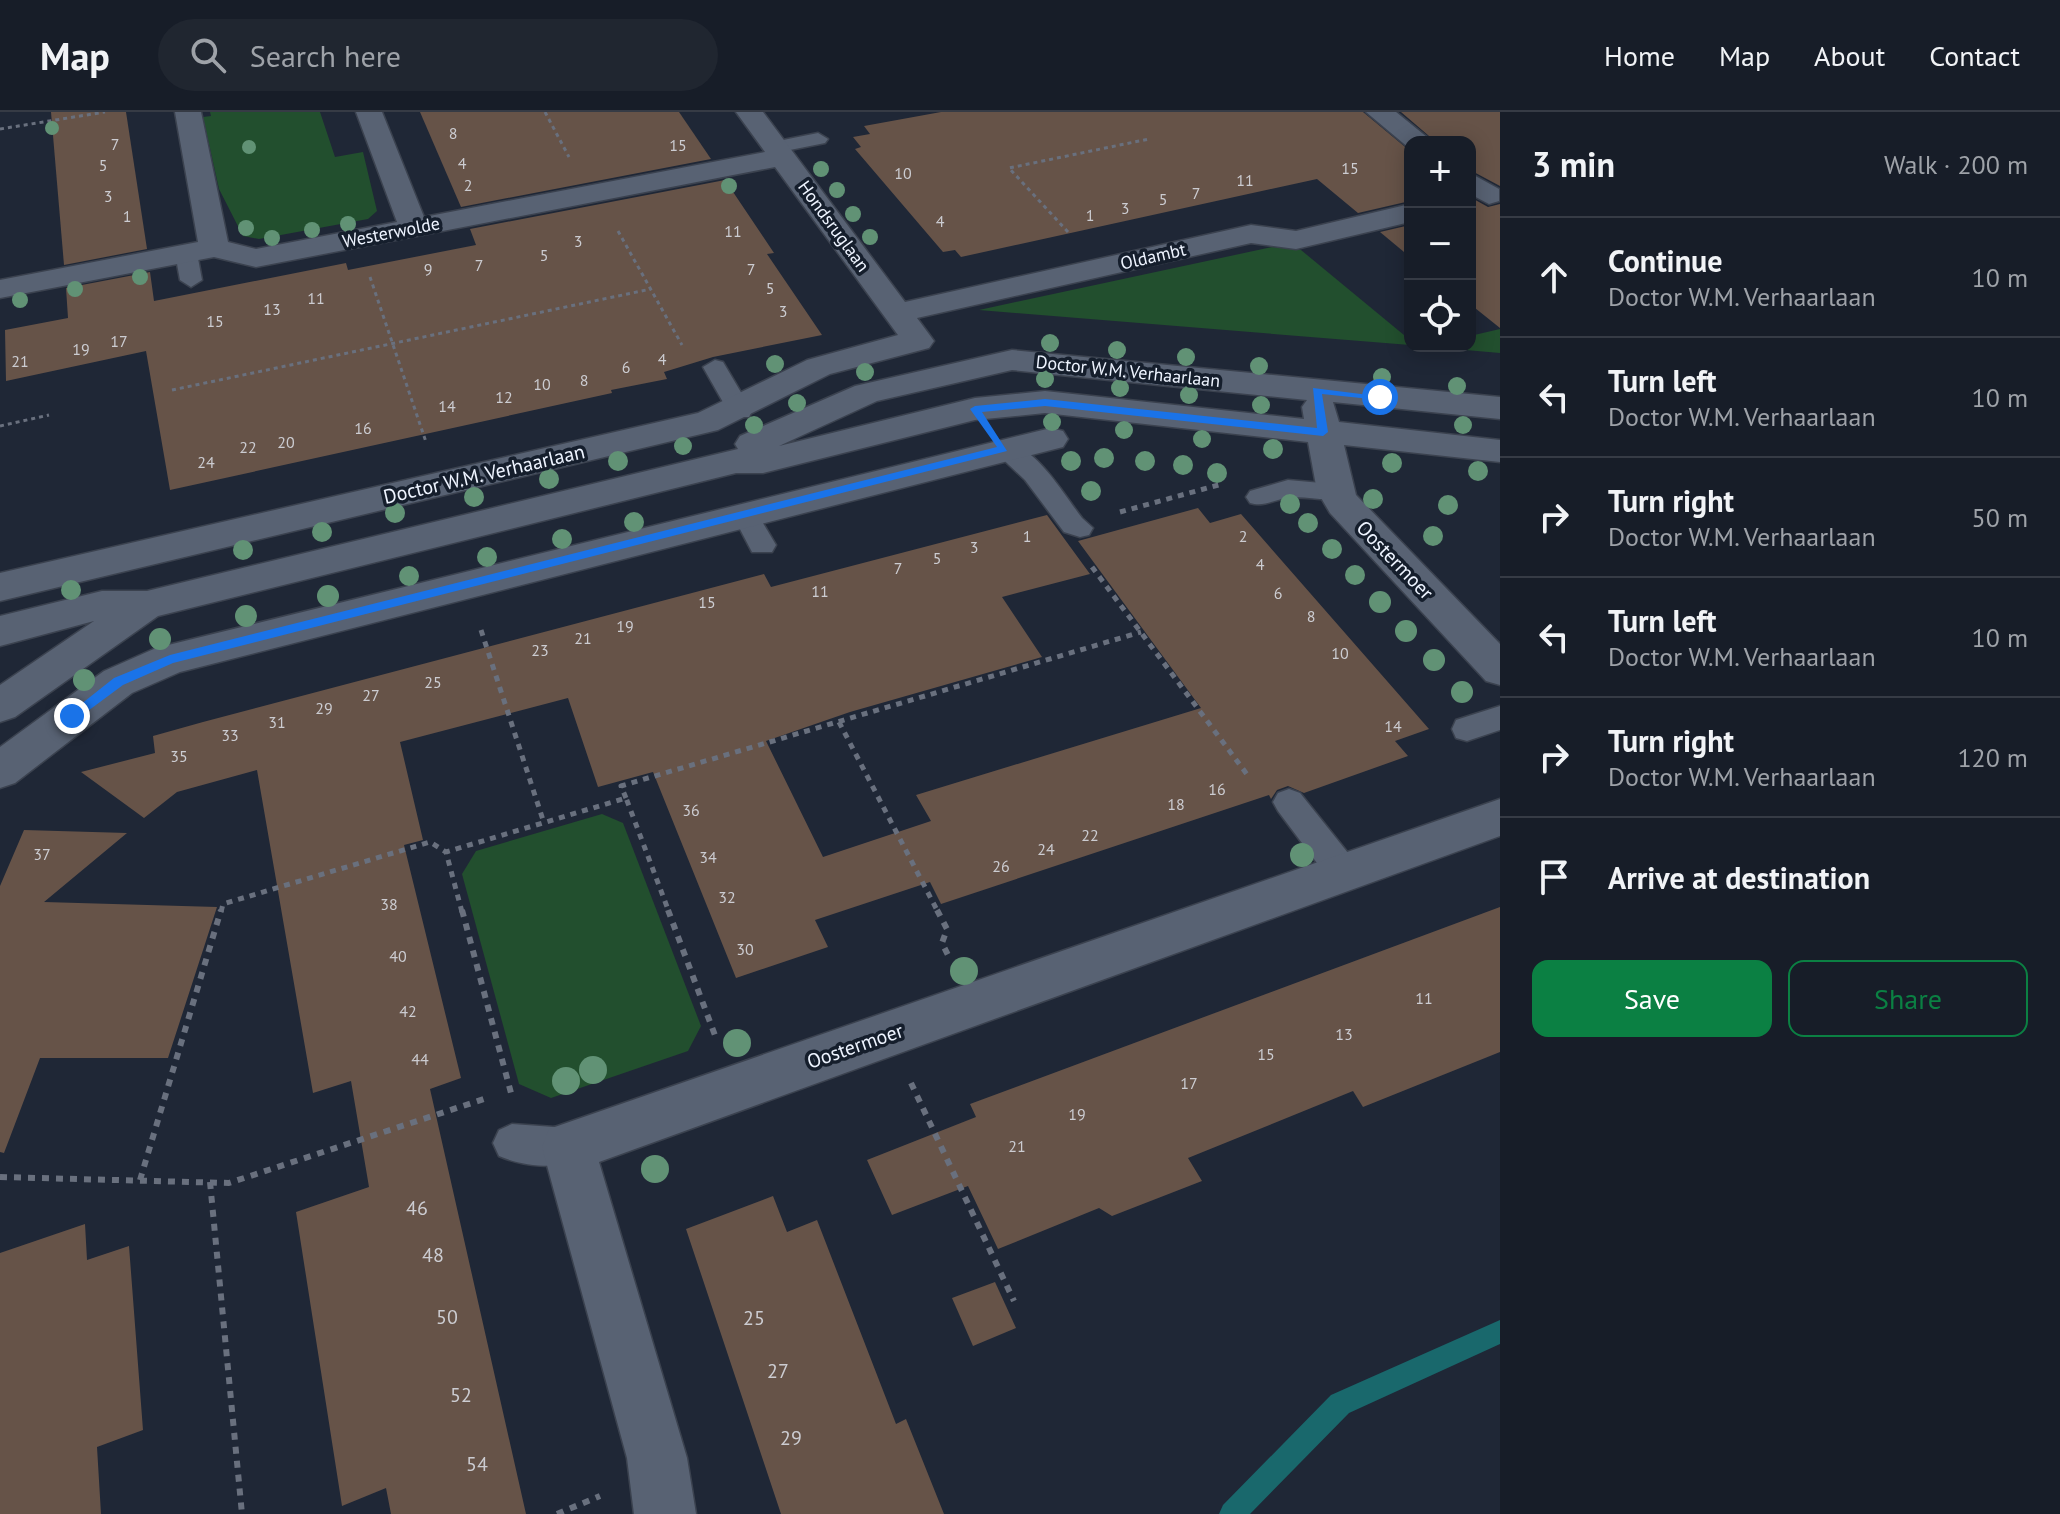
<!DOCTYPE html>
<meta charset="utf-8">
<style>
:root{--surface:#171d28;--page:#202630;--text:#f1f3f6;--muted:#9ea2a8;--line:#363b45;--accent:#0b8043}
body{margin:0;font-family:"PT Sans",sans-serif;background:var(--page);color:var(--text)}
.controls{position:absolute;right:24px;top:24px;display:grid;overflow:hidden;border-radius:16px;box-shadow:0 4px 20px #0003}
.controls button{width:72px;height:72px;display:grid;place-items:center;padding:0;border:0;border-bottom:2px solid var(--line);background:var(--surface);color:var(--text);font:40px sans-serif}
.stop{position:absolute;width:24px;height:24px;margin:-18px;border:6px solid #1a73e8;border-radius:50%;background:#fff}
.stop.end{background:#1a73e8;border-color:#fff;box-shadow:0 2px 8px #0008}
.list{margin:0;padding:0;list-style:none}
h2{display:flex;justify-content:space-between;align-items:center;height:104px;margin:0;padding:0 32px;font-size:34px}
h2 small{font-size:26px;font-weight:400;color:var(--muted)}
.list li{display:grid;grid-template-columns:52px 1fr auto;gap:24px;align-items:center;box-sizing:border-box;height:120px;padding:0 32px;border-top:2px solid var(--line)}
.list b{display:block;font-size:30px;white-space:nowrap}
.list p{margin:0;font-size:26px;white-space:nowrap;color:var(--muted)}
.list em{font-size:26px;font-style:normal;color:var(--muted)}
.actions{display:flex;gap:16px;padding:24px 32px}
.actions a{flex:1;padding:18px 0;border:2px solid var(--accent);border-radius:16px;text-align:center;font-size:28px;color:var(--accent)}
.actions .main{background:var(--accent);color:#fff}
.icon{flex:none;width:44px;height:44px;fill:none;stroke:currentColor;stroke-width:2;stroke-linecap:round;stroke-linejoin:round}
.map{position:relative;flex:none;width:1500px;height:1402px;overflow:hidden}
header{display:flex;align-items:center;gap:48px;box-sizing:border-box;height:112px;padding:0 40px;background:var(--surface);border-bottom:2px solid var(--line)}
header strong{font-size:38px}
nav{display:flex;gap:44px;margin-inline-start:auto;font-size:28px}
.search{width:560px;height:72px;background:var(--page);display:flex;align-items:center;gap:20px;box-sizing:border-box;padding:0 28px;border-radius:44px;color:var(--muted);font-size:30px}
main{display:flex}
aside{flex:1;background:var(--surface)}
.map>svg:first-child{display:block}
.green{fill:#224f2e}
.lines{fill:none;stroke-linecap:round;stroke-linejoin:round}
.stream{fill:#19686c;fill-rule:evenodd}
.building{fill:#665348}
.service-casing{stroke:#3b424f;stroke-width:3}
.minor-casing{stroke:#3b424f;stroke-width:3}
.path-far2{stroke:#69707e;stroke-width:3;stroke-dasharray:4 4;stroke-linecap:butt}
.path-far1{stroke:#69707e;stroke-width:5;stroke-dasharray:6 6;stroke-linecap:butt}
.path{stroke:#69707e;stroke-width:6;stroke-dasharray:7 7;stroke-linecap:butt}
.service{fill:#586273;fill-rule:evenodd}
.minor{fill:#586273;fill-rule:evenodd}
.tree{fill:#619275}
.route{fill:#1a73e8}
.labels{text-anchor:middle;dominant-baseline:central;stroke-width:7;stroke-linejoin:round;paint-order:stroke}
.number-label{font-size:16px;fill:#ccccd1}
.far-street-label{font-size:18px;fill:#eef4ff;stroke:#151e2c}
.street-label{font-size:20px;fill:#eef4ff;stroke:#151e2c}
.near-number-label{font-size:20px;fill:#ccccd1}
</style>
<header>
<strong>Map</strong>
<div class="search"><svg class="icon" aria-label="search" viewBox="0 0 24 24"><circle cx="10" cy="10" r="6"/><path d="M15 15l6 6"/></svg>Search here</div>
<nav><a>Home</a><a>Map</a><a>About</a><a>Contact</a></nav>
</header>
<main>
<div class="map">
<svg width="1500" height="1402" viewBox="0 0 1500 1402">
<rect width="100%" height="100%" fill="#1f2736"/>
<g class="green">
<polygon points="210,0 320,0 335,45 363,40 377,99 368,107 259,127 243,124 219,77 203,5 211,4"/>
<polygon points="1272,135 1301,138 1410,228 1410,233 979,198"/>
<polygon points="1500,217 1500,241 1431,235 1470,234 1470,224"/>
<polygon points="602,702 623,711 701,914 688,939 551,986 519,972 462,762 476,739"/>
</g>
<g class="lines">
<polygon class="stream" points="1500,1208 1500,1232 1349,1301 1250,1402 1219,1402 1223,1393 1331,1283"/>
</g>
<g class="building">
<polygon points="51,0 126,0 147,137 64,153"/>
<polygon points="420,0 679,0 711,47 461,95"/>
<polygon points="941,0 1363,0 1410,39 1410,89 1358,101 1317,67 961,145 955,138 943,140 855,37 861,35 853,25 870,22 864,14"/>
<polygon points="1401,0 1500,0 1500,74 1470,58 1470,30 1436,30"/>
<polygon points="725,68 774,141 767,142 822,223 713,245 664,260 667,267 611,278 612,281 170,378 146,239 6,269 5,218 68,206 66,176 150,160 154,189 346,151 348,158 476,133 470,117"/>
<polygon points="1470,85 1488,95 1500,92 1500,216 1470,192"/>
<polygon points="1410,113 1410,145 1380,120"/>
<polygon points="1198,396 1210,411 1241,402 1429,617 1395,629 1408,644 1304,681 1288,674 1277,678 1271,687 1269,683 941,792 930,770 815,808 828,835 736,866 653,660 598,675 568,586 400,630 423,728 404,733 461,966 430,977 526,1402 391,1402 386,1376 342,1394 296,1100 369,1075 351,969 313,981 257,658 177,680 144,706 81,660 155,641 153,624 203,610 764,462 771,475 1047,403 1090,462 1002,485 1042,545 850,600 766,629 823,745 931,709 916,683 1201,596 1078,429"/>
<polygon points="24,718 127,721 44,790 217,795 168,946 40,946 4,1041 0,1040 0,774"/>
<polygon points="1500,795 1500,940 1363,995 1353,979 1188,1046 1202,1069 1112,1104 1099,1096 998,1137 968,1074 892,1103 867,1048 976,1005 970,992"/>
<polygon points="773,1084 787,1120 817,1108 896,1312 906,1307 944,1402 781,1402 686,1117"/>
<polygon points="85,1112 87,1148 129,1134 143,1318 97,1335 101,1402 0,1402 0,1141"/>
<polygon points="995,1170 1016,1216 973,1234 952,1186"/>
</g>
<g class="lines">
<defs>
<g id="service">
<polygon points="818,21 828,27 825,31 775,41 765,35 768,31"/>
<polygon points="186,134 197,141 202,168 191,175 180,168 175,141"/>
<polygon points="715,248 723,250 752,299 749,305 731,305 728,299 703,255"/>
<path d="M1004,328C1038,337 1062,380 1082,406L1093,416L1089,423L1080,425L1064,420L1025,368L991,336L995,330Z"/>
<path d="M1288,368L1344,373L1348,379L1344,385C1325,391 1306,383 1287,386C1273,388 1264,395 1250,391L1246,385L1250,379Z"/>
<polygon points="745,393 754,396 776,433 772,440 752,440 732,402 736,396"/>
<polygon points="1500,594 1500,618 1467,629 1456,626 1452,617 1456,608"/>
<polygon points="1289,677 1300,681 1356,751 1361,761 1356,771 1344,775 1332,771 1278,699 1273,690 1278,681"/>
<path d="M512,1012L568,1016L581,1022L587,1035L581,1048C558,1058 522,1054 499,1044L493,1031L499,1018Z"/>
</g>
<g id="minor">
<polygon points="175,0 201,0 228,130 256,137 397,110 356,0 382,0 424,105 765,40 736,0 763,0 905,190 1251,113 1296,119 1410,92 1410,110 1296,137 1251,131 917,206 934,229 929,236 830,262 718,318 0,489 0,461 698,301 807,248 898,223 775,55 256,155 214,145 0,186 0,168 198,130"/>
<polygon points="1366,0 1396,0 1433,30 1410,30 1409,36"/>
<polygon points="1470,61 1499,77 1499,89 1489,92 1470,82"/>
<path d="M1012,238L1500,285V307L1333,290L1339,310L1500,328V350L1344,333L1356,383L1500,532V573L1486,569L1330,401L1317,379L1308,330L1045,301L975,308L763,361H736L158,504L15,605L0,610V573L94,509L0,534V504L102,479H147L738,337L735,332L740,324L855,274ZM1012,258L1307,288L1302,295L1304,307L1045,279L975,286L779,334L877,289Z"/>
<polygon points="1051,316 1063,319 1068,327 1063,335 180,560 132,581 15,671 0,676 0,635 104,559 156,536"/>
<polygon points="1500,687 1500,724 599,1050 687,1346 696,1402 634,1402 627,1346 542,1035 549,1017"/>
</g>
</defs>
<use href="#service" class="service-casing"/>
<use href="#minor" class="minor-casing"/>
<g class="path-far2">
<polyline points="545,0 569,45"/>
<polyline points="0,17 105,0"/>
<polyline points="618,119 682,233"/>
<polyline points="1068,120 1009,56 1149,27"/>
<polyline points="370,165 426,330"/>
<polyline points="172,278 651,177"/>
<polyline points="0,314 49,303"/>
</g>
<g class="path-far1">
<polyline points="1120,400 1222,372"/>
<polyline points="1092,455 1249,665"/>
<polyline points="481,518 544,711"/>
<polyline points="839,610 938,800"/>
<polyline points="626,686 621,674 1141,520"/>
<polyline points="221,800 223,792 430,730 446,740"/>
<polyline points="462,800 446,740 626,686 669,800"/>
</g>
<g class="path">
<polyline points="462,798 511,981"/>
<polyline points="668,798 716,926"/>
<polyline points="937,798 947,817 942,831 949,845"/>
<polyline points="911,971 1014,1189"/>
<polyline points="0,1065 229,1071 487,986"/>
<polyline points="140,1068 221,798"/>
<polyline points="210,1070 242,1402"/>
<polyline points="557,1402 600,1384"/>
</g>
<use href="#service" class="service"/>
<use href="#minor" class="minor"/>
</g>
<g class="tree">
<circle cx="52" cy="16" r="7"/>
<circle cx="249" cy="35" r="7"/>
<circle cx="821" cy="57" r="8"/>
<circle cx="729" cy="74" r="8"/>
<circle cx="837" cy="78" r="8"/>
<circle cx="853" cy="102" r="8"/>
<circle cx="348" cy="112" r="8"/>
<circle cx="246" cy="116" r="8"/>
<circle cx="312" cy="118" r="8"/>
<circle cx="870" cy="125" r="8"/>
<circle cx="272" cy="126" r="8"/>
<circle cx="140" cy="165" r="8"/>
<circle cx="75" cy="177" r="8"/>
<circle cx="20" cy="188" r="8"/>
<circle cx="1050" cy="231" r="9"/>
<circle cx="1117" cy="238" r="9"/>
<circle cx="1186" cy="245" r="9"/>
<circle cx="775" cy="252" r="9"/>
<circle cx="1259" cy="254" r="9"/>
<circle cx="865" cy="260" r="9"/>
<circle cx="1382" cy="265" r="9"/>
<circle cx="1045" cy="267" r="9"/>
<circle cx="1457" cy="274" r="9"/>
<circle cx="1120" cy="276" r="9"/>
<circle cx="1189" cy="283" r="9"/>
<circle cx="797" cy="291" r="9"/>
<circle cx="1261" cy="293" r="9"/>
<circle cx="1052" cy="310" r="9"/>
<circle cx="754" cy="313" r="9"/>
<circle cx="1463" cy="313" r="9"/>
<circle cx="1124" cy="318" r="9"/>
<circle cx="1202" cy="327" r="9"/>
<circle cx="683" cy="334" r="9"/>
<circle cx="1273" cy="337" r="10"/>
<circle cx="1104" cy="346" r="10"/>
<circle cx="618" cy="349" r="10"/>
<circle cx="1071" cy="349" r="10"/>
<circle cx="1145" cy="349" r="10"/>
<circle cx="1392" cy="351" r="10"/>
<circle cx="1183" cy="353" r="10"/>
<circle cx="1478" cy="359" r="10"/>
<circle cx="1217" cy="361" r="10"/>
<circle cx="549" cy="367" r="10"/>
<circle cx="1091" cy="379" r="10"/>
<circle cx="474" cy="385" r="10"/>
<circle cx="1373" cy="387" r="10"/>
<circle cx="1290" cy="392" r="10"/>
<circle cx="1448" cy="393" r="10"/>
<circle cx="395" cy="401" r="10"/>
<circle cx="634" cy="410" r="10"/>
<circle cx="1308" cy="411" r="10"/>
<circle cx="322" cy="420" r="10"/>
<circle cx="1433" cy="424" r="10"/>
<circle cx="562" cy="427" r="10"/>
<circle cx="1332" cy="437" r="10"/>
<circle cx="243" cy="438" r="10"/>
<circle cx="487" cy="445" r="10"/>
<circle cx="1355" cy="463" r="10"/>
<circle cx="409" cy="464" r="10"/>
<circle cx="71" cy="478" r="10"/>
<circle cx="328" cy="484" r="11"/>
<circle cx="1380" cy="490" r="11"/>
<circle cx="246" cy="504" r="11"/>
<circle cx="1406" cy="519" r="11"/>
<circle cx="160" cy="527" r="11"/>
<circle cx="1434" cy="548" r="11"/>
<circle cx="84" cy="568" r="11"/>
<circle cx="1462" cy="580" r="11"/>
<circle cx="1302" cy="743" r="12"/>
<circle cx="964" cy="859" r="14"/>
<circle cx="737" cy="931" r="14"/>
<circle cx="593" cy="958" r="14"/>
<circle cx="566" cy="969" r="14"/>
<circle cx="655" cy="1057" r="14"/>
</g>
<polygon class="route" points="1313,276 1385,285 1380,288 1322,282 1328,320 1323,324 1045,294 982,300 1007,339 173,551 123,573 77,607 66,604 114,566 170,543 997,335 970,297 975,294 1045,287 1317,316"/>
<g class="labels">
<g class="number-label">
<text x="453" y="21">8</text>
<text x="115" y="32">7</text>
<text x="678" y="33">15</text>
<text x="462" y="51">4</text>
<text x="103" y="53">5</text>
<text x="1350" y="56">15</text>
<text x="903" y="61">10</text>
<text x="1245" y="68">11</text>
<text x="468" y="73">2</text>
<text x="1196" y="81">7</text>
<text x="108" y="84">3</text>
<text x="1163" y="87">5</text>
<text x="1125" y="96">3</text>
<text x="1090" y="103">1</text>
<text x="127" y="104">1</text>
<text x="940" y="109">4</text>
<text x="733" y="119">11</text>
<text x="578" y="129">3</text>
<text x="544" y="143">5</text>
<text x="479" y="153">7</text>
<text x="428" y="157">9</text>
<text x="751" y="157">7</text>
<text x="770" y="176">5</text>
<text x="316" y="186">11</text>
<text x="272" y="197">13</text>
<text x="783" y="199">3</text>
<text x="215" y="209">15</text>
<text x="119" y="229">17</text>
<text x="81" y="237">19</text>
<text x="662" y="247">4</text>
<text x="20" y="249">21</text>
<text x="626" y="255">6</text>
<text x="584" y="268">8</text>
<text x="542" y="272">10</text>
<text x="504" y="285">12</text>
<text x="447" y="294">14</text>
<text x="363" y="316">16</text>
<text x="286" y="330">20</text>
<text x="248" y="335">22</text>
<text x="206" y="350">24</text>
<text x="1027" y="424">1</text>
<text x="1243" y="424">2</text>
<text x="974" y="435">3</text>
<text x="937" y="446">5</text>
<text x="1260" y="452">4</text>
<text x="898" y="456">7</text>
<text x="820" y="479">11</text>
<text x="1278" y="481">6</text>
<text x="707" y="490">15</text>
<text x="1311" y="504">8</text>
<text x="625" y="514">19</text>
<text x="583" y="526">21</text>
<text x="540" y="538">23</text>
<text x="1340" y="541">10</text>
<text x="433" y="570">25</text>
<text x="371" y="583">27</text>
<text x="324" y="596">29</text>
<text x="277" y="610">31</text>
<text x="1393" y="614">14</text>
<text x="230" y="623">33</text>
<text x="179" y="644">35</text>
<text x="1217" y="677">16</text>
<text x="1176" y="692">18</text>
<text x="691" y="698">36</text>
<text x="1090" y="723">22</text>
<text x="1046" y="737">24</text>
<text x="42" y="742">37</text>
<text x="708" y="745">34</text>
<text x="1001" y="754">26</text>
<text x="727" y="785">32</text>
<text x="389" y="792">38</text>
<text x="745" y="837">30</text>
<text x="398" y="844">40</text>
<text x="1424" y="886">11</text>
<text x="408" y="899">42</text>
<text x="1344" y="922">13</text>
<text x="1266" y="942">15</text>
<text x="420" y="947">44</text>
<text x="1189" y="971">17</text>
<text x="1077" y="1002">19</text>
<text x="1017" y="1034">21</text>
</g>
<g class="far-street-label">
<text transform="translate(834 114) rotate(54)">Hondsruglaan</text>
<text transform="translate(391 120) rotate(-11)">Westerwolde</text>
<text transform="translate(1153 144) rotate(-13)">Oldambt</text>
<text transform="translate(1128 259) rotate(6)">Doctor W.M. Verhaarlaan</text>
</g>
<g class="street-label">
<text transform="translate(484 362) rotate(-13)">Doctor W.M. Verhaarlaan</text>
<text transform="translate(1395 448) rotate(46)">Oostermoer</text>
<text transform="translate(855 934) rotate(-19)">Oostermoer</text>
</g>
<g class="near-number-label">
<text x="417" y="1096">46</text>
<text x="433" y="1143">48</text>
<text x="447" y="1205">50</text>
<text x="754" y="1206">25</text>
<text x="778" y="1259">27</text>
<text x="461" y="1283">52</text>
<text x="791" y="1326">29</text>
<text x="477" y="1352">54</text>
</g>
</g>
</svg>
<div class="controls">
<button>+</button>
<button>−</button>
<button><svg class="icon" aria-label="locate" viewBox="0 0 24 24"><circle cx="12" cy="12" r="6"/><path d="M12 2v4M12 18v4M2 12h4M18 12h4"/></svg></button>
</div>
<div class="stop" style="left:1380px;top:285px"></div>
<div class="stop end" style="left:72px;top:604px"></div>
</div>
<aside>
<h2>3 min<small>Walk · 200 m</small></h2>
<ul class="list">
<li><svg class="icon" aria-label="ahead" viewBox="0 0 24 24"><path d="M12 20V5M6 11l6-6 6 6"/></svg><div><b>Continue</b><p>Doctor W.M. Verhaarlaan</p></div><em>10 m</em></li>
<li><svg class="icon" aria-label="left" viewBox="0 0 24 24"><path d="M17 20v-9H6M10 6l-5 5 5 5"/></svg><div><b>Turn left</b><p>Doctor W.M. Verhaarlaan</p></div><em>10 m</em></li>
<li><svg class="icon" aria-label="right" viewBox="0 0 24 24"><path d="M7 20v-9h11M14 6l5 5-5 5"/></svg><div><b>Turn right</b><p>Doctor W.M. Verhaarlaan</p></div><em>50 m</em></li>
<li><svg class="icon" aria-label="left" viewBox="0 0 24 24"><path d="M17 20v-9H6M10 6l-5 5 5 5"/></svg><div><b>Turn left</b><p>Doctor W.M. Verhaarlaan</p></div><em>10 m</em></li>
<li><svg class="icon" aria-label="right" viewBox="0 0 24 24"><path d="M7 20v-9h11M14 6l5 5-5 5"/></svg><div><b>Turn right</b><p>Doctor W.M. Verhaarlaan</p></div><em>120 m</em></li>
<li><svg class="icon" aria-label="arrive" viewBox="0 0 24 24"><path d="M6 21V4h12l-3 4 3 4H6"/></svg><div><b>Arrive at destination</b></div></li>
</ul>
<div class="actions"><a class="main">Save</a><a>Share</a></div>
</aside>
</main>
